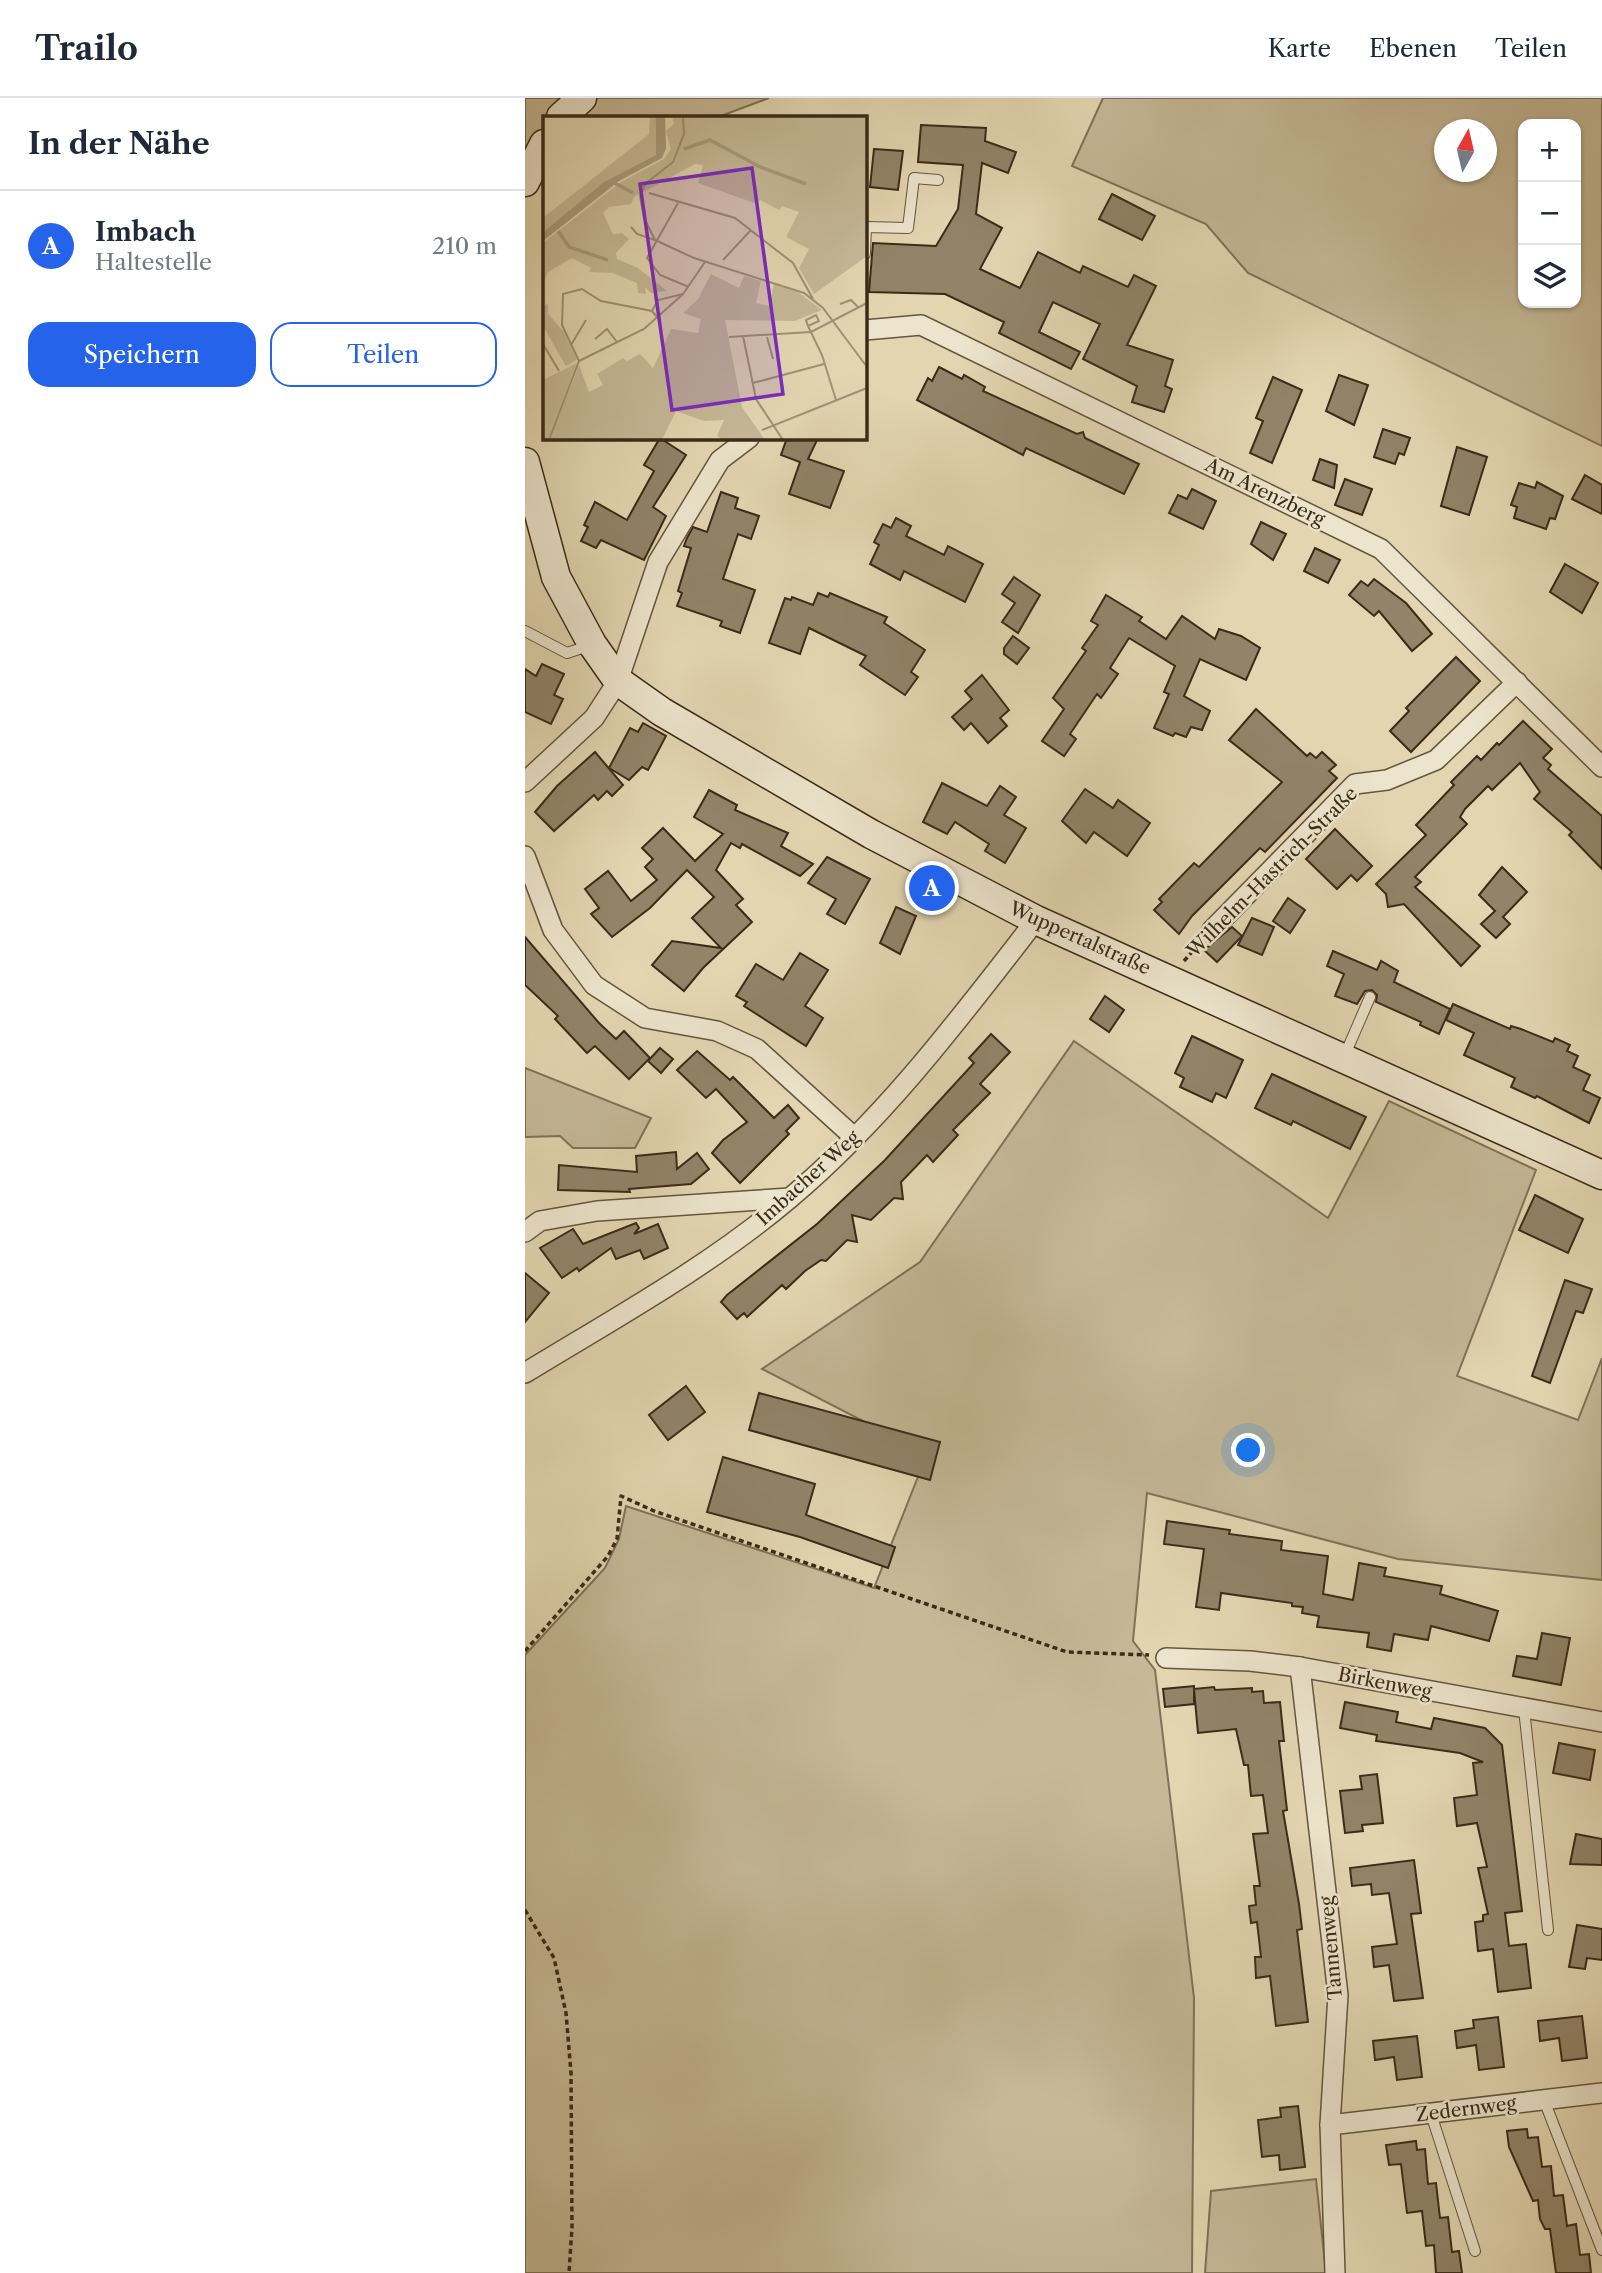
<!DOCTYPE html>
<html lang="de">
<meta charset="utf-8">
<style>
:root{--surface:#fff;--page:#f2f2f3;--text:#1f2937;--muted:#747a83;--line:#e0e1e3;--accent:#2563eb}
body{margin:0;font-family:"Libre Caslon Text",serif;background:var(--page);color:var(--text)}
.controls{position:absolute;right:21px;top:21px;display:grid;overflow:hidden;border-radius:14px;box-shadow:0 2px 5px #0004}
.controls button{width:63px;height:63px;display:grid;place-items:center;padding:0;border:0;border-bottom:2px solid var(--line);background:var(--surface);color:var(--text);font:35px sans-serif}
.compass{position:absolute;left:909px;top:21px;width:63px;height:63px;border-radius:50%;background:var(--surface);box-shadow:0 2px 5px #0004;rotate:8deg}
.you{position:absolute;left:724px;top:1353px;width:24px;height:24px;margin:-18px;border:5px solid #fff;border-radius:50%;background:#1a73e8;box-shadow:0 0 0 10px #1a73e833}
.badge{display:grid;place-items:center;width:46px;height:46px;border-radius:50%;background:var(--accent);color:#fff;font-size:23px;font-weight:700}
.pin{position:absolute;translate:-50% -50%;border:4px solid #fff;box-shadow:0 2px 7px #0006}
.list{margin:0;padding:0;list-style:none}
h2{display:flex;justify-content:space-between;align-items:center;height:91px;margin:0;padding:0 28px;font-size:30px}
h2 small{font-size:23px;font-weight:400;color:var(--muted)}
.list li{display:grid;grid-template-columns:46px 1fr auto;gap:21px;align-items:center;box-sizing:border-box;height:112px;padding:0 28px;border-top:2px solid var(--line)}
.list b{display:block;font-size:26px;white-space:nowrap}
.list p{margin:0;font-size:23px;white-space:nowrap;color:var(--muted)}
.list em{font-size:23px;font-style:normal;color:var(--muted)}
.actions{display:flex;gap:14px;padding:21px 28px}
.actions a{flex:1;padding:16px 0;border:2px solid var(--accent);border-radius:21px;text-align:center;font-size:24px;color:var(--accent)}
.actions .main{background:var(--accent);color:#fff}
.icon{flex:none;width:38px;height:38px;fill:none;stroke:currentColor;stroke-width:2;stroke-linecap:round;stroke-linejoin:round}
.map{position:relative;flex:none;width:1077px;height:2175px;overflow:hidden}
header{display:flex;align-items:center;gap:42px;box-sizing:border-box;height:98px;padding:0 35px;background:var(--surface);border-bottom:2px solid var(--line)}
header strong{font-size:33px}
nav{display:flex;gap:38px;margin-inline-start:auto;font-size:24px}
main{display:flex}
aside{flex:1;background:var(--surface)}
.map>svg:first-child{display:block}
.green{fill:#c5b997;stroke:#807258;stroke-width:2;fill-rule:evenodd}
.building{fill:#918468;stroke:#3a2b18;stroke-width:2}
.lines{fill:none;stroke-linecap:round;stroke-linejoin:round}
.service-casing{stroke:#64563e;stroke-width:12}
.minor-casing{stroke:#64563e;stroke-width:22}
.secondary-casing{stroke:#3a2b18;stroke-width:31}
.path{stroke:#3a2b18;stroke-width:3.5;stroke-dasharray:5 3.5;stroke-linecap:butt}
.service{stroke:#ece4cc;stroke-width:10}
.minor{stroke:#ece4cc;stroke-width:19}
.secondary{stroke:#ece4cc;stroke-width:28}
.labels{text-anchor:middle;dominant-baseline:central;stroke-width:5;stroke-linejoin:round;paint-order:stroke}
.street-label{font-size:19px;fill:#3a2b18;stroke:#ece4cc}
.inset-river{fill:none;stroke:#a99c7d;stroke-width:3.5}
.inset-road{fill:none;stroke:#9f9274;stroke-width:2}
.view{fill:#7b2cbf;fill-opacity:0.15;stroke:#7b2cbf;stroke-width:3.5}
.inset-edge{fill:none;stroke:#3a2b18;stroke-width:3.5}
</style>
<header>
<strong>Trailo</strong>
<nav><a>Karte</a><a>Ebenen</a><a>Teilen</a></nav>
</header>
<main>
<aside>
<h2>In der Nähe<small></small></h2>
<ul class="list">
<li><span class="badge">A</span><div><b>Imbach</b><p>Haltestelle</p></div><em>210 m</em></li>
</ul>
<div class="actions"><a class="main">Speichern</a><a>Teilen</a></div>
</aside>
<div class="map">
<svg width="1077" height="2175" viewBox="0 0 1077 2175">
<rect width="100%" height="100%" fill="#e2d6b1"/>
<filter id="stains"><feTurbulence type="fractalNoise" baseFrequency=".00286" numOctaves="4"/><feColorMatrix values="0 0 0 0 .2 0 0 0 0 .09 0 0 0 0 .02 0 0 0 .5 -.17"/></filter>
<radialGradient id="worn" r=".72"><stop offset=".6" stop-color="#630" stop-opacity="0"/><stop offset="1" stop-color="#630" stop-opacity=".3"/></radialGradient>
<g class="green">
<polygon points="0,0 244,0 193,19 19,19 19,85 0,92"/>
<path d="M578,0H1077V348L723,175L681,126L547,68ZM998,26H1051V205H998ZM920,32H962V74H920Z"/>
<polygon points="549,943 803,1120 864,1003 1011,1072 932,1278 1053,1322 1077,1260 1077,1482 873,1461 622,1395 608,1543 630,1572 669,1900 667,2175 0,2175 0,1557 80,1470 94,1441 101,1408 349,1490 402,1356 237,1271 395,1164"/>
<polygon points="0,970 126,1020 110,1050 48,1050 35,1038 0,1039"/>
<polygon points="791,2081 801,2175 680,2175 686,2093"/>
</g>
<g class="building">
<polygon points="396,27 461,30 460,43 491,54 483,75 457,65 451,116 477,130 455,171 495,190 513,154 555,175 558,168 603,189 609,177 631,188 602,247 648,262 640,288 647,291 639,314 607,304 612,288 558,261 575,226 528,204 514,234 555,254 546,271 474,235 479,224 420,196 344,194 348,145 411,148 433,111 438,67 393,64"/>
<polygon points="349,51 378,53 373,92 345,89"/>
<polygon points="587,96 630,118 617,142 574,121"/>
<polygon points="414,269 437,281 439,277 460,289 458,293 552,336 558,334 560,340 614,366 599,396 501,350 498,357 392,302 403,280 407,283"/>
<polygon points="814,277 843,287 829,327 801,313"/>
<polygon points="748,279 777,292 747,365 725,355 738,323 731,320"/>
<polygon points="858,331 885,340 879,357 874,355 870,366 849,359"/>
<polygon points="135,340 161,357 128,409 141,418 119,462 76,442 71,450 56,443 63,429 59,427 70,404 102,422 129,373 119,367"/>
<polygon points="262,340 293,340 283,361 319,373 305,410 264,396 275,364 256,357"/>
<polygon points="932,349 962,359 944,417 916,408"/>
<polygon points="795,361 812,367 809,390 788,382"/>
<polygon points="1060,377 1077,387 1077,416 1047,401"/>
<polygon points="820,381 847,391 837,417 810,407"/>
<polygon points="1012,384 1038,398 1030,421 1025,420 1021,431 989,420 992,409 986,407 994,385 1010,390"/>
<polygon points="667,391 691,403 678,431 644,415 653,397 662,401"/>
<polygon points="196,394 213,400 210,410 234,418 226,441 213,436 198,481 230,492 215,535 195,528 197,523 152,508 157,495 153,493 166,450 159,448 162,440 168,429 182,434"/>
<polygon points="371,420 386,428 381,438 419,457 423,448 458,466 440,504 379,473 375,482 345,466 354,447 349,444 358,426 366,430"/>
<polygon points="736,424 761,436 748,462 726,446"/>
<polygon points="790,450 815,462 803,485 779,473"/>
<polygon points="1040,466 1073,485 1057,515 1025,494"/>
<polygon points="489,479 515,497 493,535 477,524 490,505 477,496"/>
<polygon points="849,481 881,505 907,536 887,553 854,513 849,518 824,497 836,483 843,488"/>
<polygon points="293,495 303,499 305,495 362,519 359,525 400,552 386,574 393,579 380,597 335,567 341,558 284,530 275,556 244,545 260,500 266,502 267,499 288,507"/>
<polygon points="581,497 617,519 614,523 641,541 657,518 690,541 694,531 716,538 735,550 721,582 675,561 659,598 685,613 677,632 666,629 661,639 650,635 648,638 629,630 644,596 639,594 650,568 604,540 585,570 593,576 576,600 572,596 545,636 551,641 539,658 517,643 539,611 528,600 561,553 557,550 573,527 566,523"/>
<polygon points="488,538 504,550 492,566 479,556 479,550"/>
<polygon points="931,559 955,583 886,654 865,633 884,613 881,610"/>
<polygon points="17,566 39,576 29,597 38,601 26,626 0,614 0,571 11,578"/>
<polygon points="457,577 484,612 475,620 482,628 463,645 446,625 439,632 427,619 447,601 440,593"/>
<polygon points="731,611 782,658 785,655 791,660 797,654 811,667 804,673 812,680 740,754 735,750 667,818 654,836 629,812 637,804 634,801 669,765 674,769 757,684 704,642"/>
<polygon points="998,623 1027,651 1018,660 1026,667 1023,671 1077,718 1077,771 1044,737 1047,734 1009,701 1015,694 995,665 967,692 963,688 940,711 935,719 942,726 890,779 896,784 890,789 955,848 936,868 879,806 863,809 861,796 851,786 901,737 891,727 929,687 926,684 952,658 956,662 972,645 974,647"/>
<polygon points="118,625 141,638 123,672 117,669 104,682 84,670 105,630 113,634"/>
<polygon points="70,654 98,687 87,698 82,693 73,702 69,697 29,733 10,714 32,688"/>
<polygon points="417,685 462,708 475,688 491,699 479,717 501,730 480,765 460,753 464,746 430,724 422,736 398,724"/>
<polygon points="560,691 588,710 593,702 625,725 602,758 569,734 561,745 537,723"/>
<polygon points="184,692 212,707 210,712 263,735 256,748 288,766 275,778 217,746 215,750 206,745 191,772 218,801 211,807 227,824 178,870 159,893 127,867 147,843 196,850 167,820 189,799 162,772 125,810 87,839 66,816 74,810 60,791 83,773 106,803 132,782 120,769 128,761 117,750 138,730 170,763 198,736 169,719"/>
<polygon points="810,731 847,768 832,783 826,777 812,791 781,761"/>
<polygon points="302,759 345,781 320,826 302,816 311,801 283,785"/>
<polygon points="977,769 1002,794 978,819 985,826 971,840 956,826 970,813 954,797"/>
<polygon points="763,800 780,812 765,835 748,823"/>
<polygon points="371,809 391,818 375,856 355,845"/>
<polygon points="727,820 749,829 737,857 713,847"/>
<polygon points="707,829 717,838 692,864 679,852"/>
<polygon points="0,839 74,925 91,941 99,933 125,960 104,981 70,948 62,955 30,921 33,918 0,887"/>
<polygon points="808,853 852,872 856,863 873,873 869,884 925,911 914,936 895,927 896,924 851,904 852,897 847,892 840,893 832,906 810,898 819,876 802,868"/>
<polygon points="275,855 303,872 280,908 298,920 281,948 219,908 222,904 211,898 231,866 258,882"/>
<polygon points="580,898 599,912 584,934 565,921"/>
<polygon points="928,906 985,931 986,928 996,931 1028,944 1030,940 1045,947 1042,953 1053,958 1048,969 1065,977 1058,992 1075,1000 1064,1025 1012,998 1010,1000 986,989 990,980 939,957 949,935 921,922"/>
<polygon points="466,936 485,954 455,986 465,995 428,1032 433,1037 408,1064 402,1057 376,1084 378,1101 369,1100 346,1122 327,1117 332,1144 322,1142 301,1163 296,1162 280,1173 261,1191 257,1187 222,1219 219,1215 212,1221 196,1204 202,1197 292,1126 360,1062 449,965 444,960"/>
<polygon points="667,938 718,962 701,1000 691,995 687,1004 655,989 659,980 650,975"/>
<polygon points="135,950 148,961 136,975 123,963"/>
<polygon points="172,953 205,982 208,979 249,1020 263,1007 274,1020 261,1033 264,1036 215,1085 187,1055 198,1042 222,1024 191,991 181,1000 152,972"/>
<polygon points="747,976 841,1019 825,1051 768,1023 766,1027 730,1010"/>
<polygon points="151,1054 152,1071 172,1055 184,1071 166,1086 104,1091 105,1094 33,1092 34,1067 112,1074 111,1058"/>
<polygon points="1010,1097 1058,1121 1043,1155 994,1132"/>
<polygon points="111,1125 114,1130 109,1136 133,1126 143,1150 119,1161 115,1152 91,1161 86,1150 54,1173 52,1170 37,1180 15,1150 48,1131 58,1146"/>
<polygon points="0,1175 24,1195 0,1224"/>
<polygon points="1040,1182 1067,1191 1058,1215 1051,1213 1025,1285 1007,1278"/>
<polygon points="161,1288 180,1314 143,1342 124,1317"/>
<polygon points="234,1295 415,1344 405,1382 224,1332"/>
<polygon points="198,1359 290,1386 281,1417 370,1449 363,1470 275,1439 182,1414"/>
<polygon points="642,1423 705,1432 704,1436 757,1443 756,1452 803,1458 798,1496 828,1502 834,1465 861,1470 859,1478 917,1488 915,1496 973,1513 964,1543 906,1528 903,1542 869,1536 866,1553 842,1549 844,1535 792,1529 794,1518 777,1515 778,1509 767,1508 767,1505 696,1495 694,1512 671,1509 679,1451 639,1446"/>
<polygon points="1017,1535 1045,1540 1036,1587 988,1578 992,1558 1012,1561"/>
<polygon points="669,1588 669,1591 689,1589 690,1592 727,1590 727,1594 738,1593 739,1605 755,1604 759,1643 754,1643 762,1712 758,1713 774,1806 777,1831 772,1832 783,1924 751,1928 745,1878 731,1880 730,1859 736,1859 732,1824 726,1825 724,1808 731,1807 729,1788 735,1788 728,1736 743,1735 738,1697 726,1698 723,1667 719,1667 711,1631 673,1635 669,1591 669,1606 640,1609 638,1591"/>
<polygon points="820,1604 873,1614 871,1624 906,1631 909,1620 960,1630 977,1647 997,1813 980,1815 984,1848 1001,1846 1006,1890 973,1894 968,1851 953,1853 950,1824 958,1823 958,1817 963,1816 953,1770 962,1769 952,1725 932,1728 929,1700 952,1697 948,1665 958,1664 935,1655 851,1643 852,1637 815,1630"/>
<polygon points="1034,1645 1070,1652 1065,1682 1028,1675"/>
<polygon points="852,1676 858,1725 837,1727 838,1733 820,1735 815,1693 837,1691 835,1678"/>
<polygon points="1051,1736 1077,1741 1077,1767 1045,1766"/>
<polygon points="889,1762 896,1815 886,1816 898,1900 869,1903 864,1867 849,1869 847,1849 872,1846 864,1795 847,1797 846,1786 827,1788 825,1770"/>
<polygon points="1052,1827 1077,1831 1077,1862 1062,1860 1060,1871 1044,1869"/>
<polygon points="1057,1918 1062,1960 1037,1963 1034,1940 1015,1943 1013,1923"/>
<polygon points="973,1919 979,1969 954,1972 951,1947 932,1950 930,1933 949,1930 948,1922"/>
<polygon points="892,1938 897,1979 872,1982 869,1959 850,1962 848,1943"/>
<polygon points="773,2008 780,2069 755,2072 754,2057 737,2059 733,2022 756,2019 755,2010"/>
<polygon points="1002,2031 1003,2040 1013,2039 1017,2069 1026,2068 1029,2098 1038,2097 1042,2128 1051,2126 1055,2157 1064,2156 1066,2175 1031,2175 1025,2131 1020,2131 1015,2121 1013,2102 1008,2103 984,2049 982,2033"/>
<polygon points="891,2043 892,2052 900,2051 903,2086 911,2085 915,2120 923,2119 927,2154 934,2153 937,2175 911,2175 909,2147 901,2148 897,2113 882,2115 876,2066 864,2067 861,2047"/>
</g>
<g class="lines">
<defs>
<g id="service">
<polyline points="340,156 341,129 383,130 389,80 413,82"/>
<polyline points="0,533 42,555 66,547"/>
<polyline points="819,959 845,899"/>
<polyline points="999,1611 1023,1832"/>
<polyline points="1019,2002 1077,2152"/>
<polyline points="906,2016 950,2153"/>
</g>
<g id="minor">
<polyline points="340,232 396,227 856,451 1077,669"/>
<polyline points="0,684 69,620 93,583 133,464 195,362 224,340"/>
<polyline points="0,758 28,832 69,887 120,920 192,933 232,951 330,1040"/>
<polyline points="687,832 830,686 862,682 911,662 992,584"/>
<polyline points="0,1134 15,1123 72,1113 265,1100"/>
<path d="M0,1275C90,1220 185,1168 265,1100C360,1020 435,920 511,822"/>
<polyline points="641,1560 725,1563 775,1569 1077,1624"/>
<polyline points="775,1569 813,1897 805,2027 810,2175"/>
<polyline points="805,2027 1077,1995"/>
</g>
<g id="secondary">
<polyline points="36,19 57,0"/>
<polyline points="0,84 19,46"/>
<polyline points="0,364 31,479 67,546 93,583 137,614 346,736 511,822 1077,1077"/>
</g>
</defs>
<use href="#service" class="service-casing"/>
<use href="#minor" class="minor-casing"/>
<use href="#secondary" class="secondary-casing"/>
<g class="path">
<polyline points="659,863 675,845"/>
<polyline points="0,1553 83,1458 92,1441 96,1398 129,1413 542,1554 624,1557"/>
<polyline points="0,1812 29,1860 41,1915 46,1975 47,2129 44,2175"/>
</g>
<use href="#service" class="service"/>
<use href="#minor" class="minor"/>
<use href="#secondary" class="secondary"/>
</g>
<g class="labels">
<g class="street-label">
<text transform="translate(740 394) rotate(26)">Am Arenzberg</text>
<text transform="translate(747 774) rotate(-45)">Wilhelm-Hastrich-Straße</text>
<text transform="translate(555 840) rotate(24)">Wuppertalstraße</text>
<text transform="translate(283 1080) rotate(-42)">Imbacher Weg</text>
<text transform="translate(860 1585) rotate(11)">Birkenweg</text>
<text transform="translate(806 1850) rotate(-95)">Tannenweg</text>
<text transform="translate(941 2011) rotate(-7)">Zedernweg</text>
</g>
</g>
<g transform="translate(18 18)">
<rect width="324" height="324" fill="#e2d6b1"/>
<path d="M107,0H113V39L61,66L0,116V102L106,18ZM129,0H324V140L271,178L256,152L266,133L243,121L256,96L239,90L236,94L217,84L214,88L155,67L160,49L152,48L91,81L88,88L66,91L60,97L70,118L79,117L86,123L73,137L74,143L95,152L124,175L108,177L102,171L103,178L95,177L94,167L70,157L46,156L48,152L29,142L5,156L0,167V127L78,66L121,43L128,33L123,15L131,8ZM168,158L196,172L201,160L218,165L213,187L226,190L231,168L256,177L279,194L252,205L182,204L199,291L222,324H179L174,320L181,304L161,305L133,295L119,324H7L36,249L46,276L60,269L54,258L80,242L84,245L97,238L110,252L128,213L155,217L158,203L140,197L155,183ZM5,188V198L21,216L34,244L23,250L0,210V189ZM34,247L5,324H0V264Z" fill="#c5b997"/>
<path d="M113,0H122L123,32L119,42L76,65L0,125V116L61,66L113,39Z" fill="#a99c7d"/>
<path class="inset-river" d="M141,33L167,24L217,51L263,68M70,66L90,77M15,115L26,131L65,144"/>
<path class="inset-road" d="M140,0L141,18L130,46L102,68L97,80L101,102L112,124L151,142L261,177L280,192L324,251M106,77L192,102L250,147L270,183M135,87L104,142L117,159L146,171M88,111L94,118L112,124M180,144L208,114M297,188L308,184L315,191M109,195L115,184L140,178M265,210L276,205L273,199L263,204L265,210L279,239L293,284M200,220L213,283L240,324M186,221L268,216L324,187M224,221L230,243M52,223L64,213L74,226M0,228L16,255M28,229L43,204M36,245L19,209L20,178L39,173L58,185L109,195L114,201M36,245L101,213L140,178L162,146M210,267L281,248M219,314L324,272M6,324L36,245"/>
<path class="view" d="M209,52L240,278L129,294L97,68Z"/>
<rect width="324" height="324" class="inset-edge"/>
</g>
<rect width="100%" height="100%" filter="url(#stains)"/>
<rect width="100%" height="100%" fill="url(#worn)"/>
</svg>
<div class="controls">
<button>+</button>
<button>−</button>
<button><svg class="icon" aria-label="layers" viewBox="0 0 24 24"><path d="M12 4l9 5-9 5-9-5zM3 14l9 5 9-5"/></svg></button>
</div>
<svg class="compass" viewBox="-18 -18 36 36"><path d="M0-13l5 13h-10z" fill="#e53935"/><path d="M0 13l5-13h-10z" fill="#747a83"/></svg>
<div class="you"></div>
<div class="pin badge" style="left:407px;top:790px">A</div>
</div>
</main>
